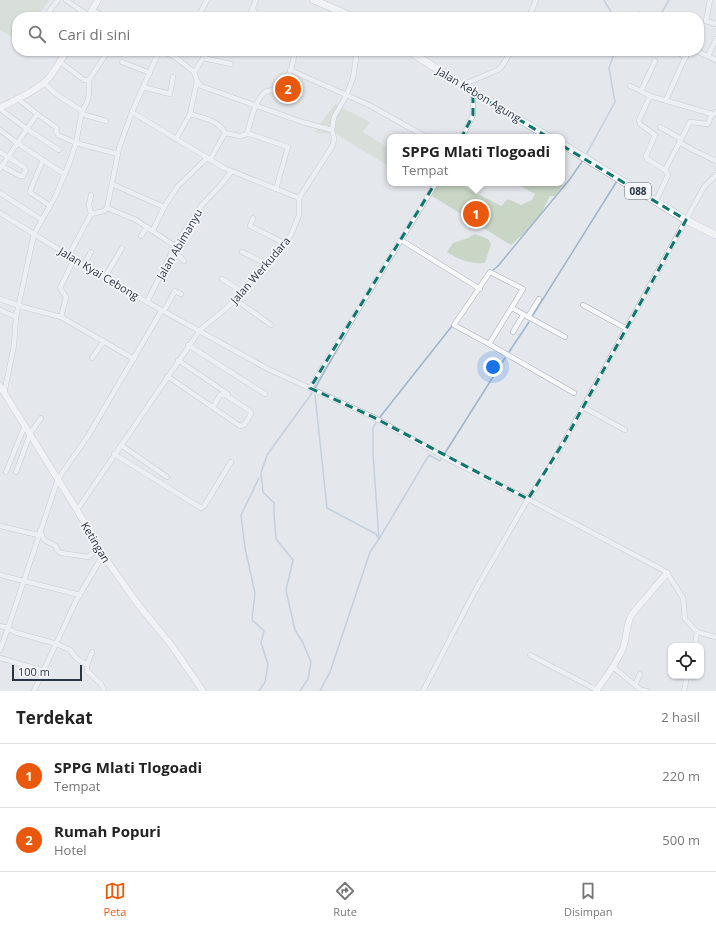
<!DOCTYPE html>
<html lang="id">
<style>
:root{--surface:#fff;--page:#f2f2f2;--text:#222;--muted:#767676;--line:#e0e0e0;--accent:#ea580c}
body{margin:0;font-family:"Open Sans",sans-serif;background:var(--page);color:var(--text)}
.controls{position:absolute;right:12px;bottom:12px;display:grid;overflow:hidden;border-radius:8px;box-shadow:0 1px 3px #0004}
.controls button{width:36px;height:36px;display:grid;place-items:center;padding:0;border:0;border-bottom:1px solid var(--line);background:var(--surface);color:var(--text);font:20px sans-serif}
.scale{position:absolute;left:12px;bottom:10px;width:70px;box-sizing:border-box;padding-left:4px;border:2px solid #2b3445;border-top:0;font-size:11px;line-height:14px;white-space:nowrap;color:#2b3445;-webkit-text-stroke:3px #f4f6f9;paint-order:stroke}
.you{position:absolute;left:493px;top:367px;width:14px;height:14px;margin:-10px;border:3px solid #fff;border-radius:50%;background:#1a73e8;box-shadow:0 0 0 6px #1a73e833}
.badge{display:grid;place-items:center;width:26px;height:26px;border-radius:50%;background:var(--accent);color:#fff;font-size:13px;font-weight:700}
.pin{position:absolute;translate:-50% -50%;border:2px solid #fff;box-shadow:0 1px 4px #0006}
.popup{position:absolute;left:387px;top:134px;width:178px;height:52px;box-sizing:border-box;display:grid;place-content:center;border-radius:8px;background:var(--surface);filter:drop-shadow(0 1px 3px #0005);font-size:13px;white-space:nowrap;color:var(--muted)}
.popup b{font-size:15px;color:var(--text)}
.popup::after{content:'';position:absolute;left:50%;top:100%;margin-left:-8px;border:8px solid transparent;border-top-color:var(--surface)}
.list{margin:0;padding:0;list-style:none}
h2{display:flex;justify-content:space-between;align-items:center;height:52px;margin:0;padding:0 16px;font-size:17px}
h2 small{font-size:13px;font-weight:400;color:var(--muted)}
.list li{display:grid;grid-template-columns:26px 1fr auto;gap:12px;align-items:center;box-sizing:border-box;height:64px;padding:0 16px;border-top:1px solid var(--line)}
.list b{display:block;font-size:15px;white-space:nowrap}
.list p{margin:0;font-size:13px;white-space:nowrap;color:var(--muted)}
.list em{font-size:13px;font-style:normal;color:var(--muted)}
.icon{flex:none;width:22px;height:22px;fill:none;stroke:currentColor;stroke-width:2;stroke-linecap:round;stroke-linejoin:round}
.map{position:relative;flex:none;width:716px;height:691px;overflow:hidden}
.search{position:absolute;background:var(--surface);box-shadow:0 1px 3px #0004;left:12px;right:12px;top:12px;height:44px;display:flex;align-items:center;gap:10px;box-sizing:border-box;padding:0 14px;border-radius:16px;color:var(--muted);font-size:15px}
.sheet{height:180px;background:var(--surface)}
nav{display:flex;justify-content:space-around;align-items:center;box-sizing:border-box;height:56px;border-top:1px solid var(--line);background:var(--surface);font-size:11px;color:var(--muted)}
nav a{display:grid;justify-items:center;gap:2px}
nav .on{color:var(--accent)}
.map>svg:first-child{display:block}
.green{fill:#c9d6c5}
.lines{fill:none;stroke-linecap:round;stroke-linejoin:round}
.stream{stroke:#9fb4cc;stroke-width:1.5}
.street-casing{stroke:#a9aeb7;stroke-width:5.5}
.secondary-casing{stroke:#a9aeb7;stroke-width:7}
.primary-casing{stroke:#a3abb8;stroke-width:8}
.street{stroke:#f7f8fa;stroke-width:4.5}
.secondary{stroke:#fff;stroke-width:6}
.primary{stroke:#fff;stroke-width:7}
.marked{fill:none;stroke:#0f766e;stroke-width:3;stroke-dasharray:8 5;stroke-linejoin:round}
.labels{text-anchor:middle;dominant-baseline:central;stroke-width:3.5;stroke-linejoin:round;paint-order:stroke}
.shield{fill:#f4f6f9;stroke:#676e7b;stroke-width:1}
.shield-label{font-size:10px;font-weight:bold;fill:#2b3445}
.street-label{font-size:11px;fill:#2b3445;stroke:#f4f6f9}
</style>
<div class="map">
<svg width="716" height="691" viewBox="0 0 716 691">
<rect width="100%" height="100%" fill="#e4e7ec"/>
<g class="green">
<polygon points="0,0 49,0 38,17 17,17 17,40 0,30"/>
<polygon points="335,104 370,122 363,132 390,149 390,167 336,134 314,132"/>
<polygon points="562,167 564,168 562,186 555,196 550,196 541,214 530,228 511,245 429,194 437,183 457,183 501,206 508,199 521,205 532,200 535,194 515,183 562,183"/>
<path d="M475,234L488,239L491,244L485,263C470,264 459,260 447,252L453,243L468,238Z"/>
</g>
<g class="lines">
<g class="stream">
<polyline points="604,0 614,17"/>
<polyline points="627,17 639,12 643,17"/>
<polyline points="659,17 669,0"/>
<polyline points="586,155 615,102 609,68 614,54 632,51"/>
<polyline points="492,271 498,266 570,179 583,160"/>
<polyline points="533,315 617,181"/>
<polyline points="509,352 529,322"/>
<polyline points="314,390 357,315"/>
<polyline points="315,395 327,508 376,534 379,539 429,455 440,461 441,459"/>
<polyline points="380,417 452,326"/>
<polyline points="445,453 505,358"/>
<polyline points="259,691 265,682 268,664 261,643 264,631 252,620 255,593 245,548 241,515 259,478"/>
<polyline points="300,691 308,679 311,662 303,643 295,630 286,590 293,560 276,539 274,514 274,503 263,492 261,473 267,455 312,393"/>
<polyline points="320,691 330,672 370,552 379,539 373,454 373,428 377,421"/>
</g>
<defs>
<g id="street">
<polyline points="66,0 89,16"/>
<polyline points="710,0 706,21 716,24"/>
<polyline points="253,9 258,17"/>
<polyline points="92,10 105,17"/>
<polyline points="45,17 58,0"/>
<polyline points="198,17 207,0"/>
<polyline points="249,17 256,0"/>
<polyline points="529,17 536,0"/>
<polyline points="99,51 105,55"/>
<polyline points="161,51 175,57 194,72"/>
<polyline points="208,51 194,72 197,81 201,86 302,122 332,130"/>
<polyline points="675,51 686,57"/>
<polyline points="696,51 716,60"/>
<polyline points="708,56 716,39"/>
<polyline points="175,57 179,51"/>
<polyline points="203,58 231,64"/>
<polyline points="59,61 84,80 89,80 108,51"/>
<polyline points="122,62 150,73"/>
<polyline points="290,70 369,105 426,137"/>
<polyline points="462,85 498,70 502,66 511,51"/>
<polyline points="630,86 641,91"/>
<polyline points="143,87 170,94 173,77"/>
<polyline points="650,96 641,91 655,61"/>
<polyline points="17,98 37,114 57,128 56,131 58,135 76,143 118,154"/>
<polyline points="666,100 688,51"/>
<polyline points="0,109 27,129 59,150"/>
<path d="M82,111C91,97 88,96 89,80"/>
<polyline points="132,112 224,168 299,198"/>
<polyline points="82,114 106,121"/>
<path d="M190,114C203,118 218,120 225,133"/>
<polyline points="660,127 681,139"/>
<polyline points="0,130 17,143 64,174"/>
<polyline points="247,133 288,147 276,189"/>
<polyline points="462,137 473,115 473,92"/>
<polyline points="176,139 190,114 197,81"/>
<polyline points="679,142 693,150 716,161"/>
<polyline points="0,152 24,167 26,170 23,176 20,176 2,166"/>
<polyline points="43,160 30,191 31,193 49,205"/>
<path d="M210,160L225,133L240,136L245,135L247,133C251,121 254,103 264,93C268,89 273,91 278,90C287,87 295,59 294,51"/>
<polyline points="0,169 37,114"/>
<polyline points="665,170 690,122 708,124 712,114"/>
<polyline points="112,184 164,207"/>
<polyline points="0,193 42,220"/>
<polyline points="299,198 333,145 334,138 332,130 334,117 346,96 353,78 357,51"/>
<polyline points="656,201 668,175 665,170 647,159 646,156 655,135 640,124 639,120 650,96 712,114 714,114 716,112"/>
<polyline points="107,208 119,148 132,112 159,51"/>
<polyline points="0,213 74,259 147,302 268,369 373,417 450,460 528,499 661,569 667,573 683,598 685,619 697,632 716,637"/>
<polyline points="91,214 104,211 107,208 136,220 175,246"/>
<polyline points="253,218 250,226 284,243"/>
<polyline points="153,230 164,207 178,186 207,158"/>
<polyline points="141,236 147,227"/>
<polyline points="401,240 480,289"/>
<polyline points="173,250 184,261"/>
<polyline points="242,252 265,263"/>
<polyline points="69,255 91,214 89,205 91,195"/>
<polyline points="84,265 91,252"/>
<polygon points="490,272 523,289 489,344 454,325"/>
<polyline points="105,277 122,248"/>
<polyline points="222,279 243,292"/>
<polyline points="0,299 23,307 61,317 134,359"/>
<polyline points="236,300 271,325"/>
<polyline points="147,302 175,246 201,206 219,187 231,172"/>
<polyline points="583,305 627,329"/>
<polyline points="512,308 565,337"/>
<polyline points="0,310 16,317"/>
<polyline points="164,311 175,291 181,294"/>
<polyline points="61,317 66,297 60,288 74,259"/>
<polyline points="528,317 539,299"/>
<polyline points="513,332 523,315"/>
<polyline points="489,344 574,393"/>
<polyline points="188,345 265,394"/>
<polyline points="92,358 104,341"/>
<polyline points="178,360 228,394"/>
<polyline points="167,376 240,426 244,425 251,414 250,411 224,394 220,395 213,407"/>
<polyline points="310,388 436,183"/>
<polyline points="4,394 14,345 16,317 34,234 55,197 69,164 76,143 82,111 56,94 44,83"/>
<polyline points="583,407 625,430"/>
<polyline points="30,434 41,418"/>
<polyline points="121,445 167,477"/>
<polyline points="114,454 201,508 204,506 231,462"/>
<polyline points="6,472 25,425"/>
<polyline points="16,472 30,434"/>
<polyline points="77,510 200,330 236,300 265,263 291,235 299,215 299,198"/>
<polyline points="0,526 38,535"/>
<polyline points="40,530 44,540 56,546 57,550 61,553 88,557 99,548"/>
<polyline points="0,575 80,595"/>
<polyline points="0,626 8,628 0,650"/>
<polyline points="695,646 697,632"/>
<polyline points="92,652 87,665 87,671 101,684 104,690"/>
<polyline points="530,655 597,690"/>
<polyline points="0,658 44,671"/>
<polyline points="87,665 77,659 70,650 57,644 14,632 8,628 58,479 88,436 162,310"/>
<polyline points="613,667 641,690 647,691"/>
<polyline points="635,685 640,674"/>
<polyline points="34,691 76,601 103,555"/>
<polyline points="423,691 476,589 528,499 547,472 565,440 704,187 716,175"/>
<polyline points="684,691 687,676"/>
</g>
<g id="secondary">
<polyline points="88,17 98,0"/>
<path d="M0,108C14,100 37,91 48,79C55,71 60,60 67,51"/>
<polyline points="0,386 77,510 103,555 137,603 172,646 203,691"/>
<path d="M596,691C606,677 617,663 623,648C627,637 626,624 632,614L667,573"/>
</g>
<g id="primary">
<polyline points="314,0 353,17"/>
<polyline points="409,51 473,92 549,137"/>
<polyline points="562,144 686,220 716,235"/>
</g>
</defs>
<use href="#street" class="street-casing"/>
<use href="#secondary" class="secondary-casing"/>
<use href="#primary" class="primary-casing"/>
<use href="#street" class="street"/>
<use href="#secondary" class="secondary"/>
<use href="#primary" class="primary"/>
</g>
<path d="M0 0H716V691H0ZM473,92L686,220L565,440L528,499L373,417L310,388L453,154L473,115Z" fill="#e4e7ec" fill-opacity=".55" fill-rule="evenodd"/>
<path class="marked" d="M473,92L686,220L565,440L528,499L373,417L310,388L453,154L473,115Z"/>
<g class="labels">
<rect class="shield" x="625" y="183" width="26" height="16" rx="3"/>
<g class="shield-label">
<text x="638" y="191">088</text>
</g>
<g class="street-label">
<text transform="translate(479 94) rotate(31)">Jalan Kebon Agung</text>
<text transform="translate(179 244) rotate(-60)">Jalan Abimanyu</text>
<text transform="translate(260 270) rotate(-49)">Jalan Werkudara</text>
<text transform="translate(99 273) rotate(31)">Jalan Kyai Cebong</text>
<text transform="translate(96 542) rotate(59)">Ketingan</text>
</g>
</g>
</svg>
<div class="controls">
<button><svg class="icon" aria-label="locate" viewBox="0 0 24 24"><circle cx="12" cy="12" r="6"/><path d="M12 2v4M12 18v4M2 12h4M18 12h4"/></svg></button>
</div>
<div class="scale">100 m</div>
<div class="you"></div>
<div class="pin badge" style="left:476px;top:214px">1</div>
<div class="popup"><b>SPPG Mlati Tlogoadi</b>Tempat</div>
<div class="pin badge" style="left:288px;top:89px">2</div>
<div class="search"><svg class="icon" aria-label="search" viewBox="0 0 24 24"><circle cx="10" cy="10" r="6"/><path d="M15 15l6 6"/></svg>Cari di sini</div>
</div>
<section class="sheet">
<h2>Terdekat<small>2 hasil</small></h2>
<ul class="list">
<li><span class="badge">1</span><div><b>SPPG Mlati Tlogoadi</b><p>Tempat</p></div><em>220 m</em></li>
<li><span class="badge">2</span><div><b>Rumah Popuri</b><p>Hotel</p></div><em>500 m</em></li>
</ul>
</section>
<nav>
<a class="on"><svg class="icon" aria-label="map" viewBox="0 0 24 24"><path d="M3 6l6-2 6 2 6-2v14l-6 2-6-2-6 2zM9 4v14M15 6v14"/></svg>Peta</a>
<a><svg class="icon" aria-label="directions" viewBox="0 0 24 24"><path d="M12 3l9 9-9 9-9-9zM9 14v-3h6M13 9l2 2-2 2"/></svg>Rute</a>
<a><svg class="icon" aria-label="saved" viewBox="0 0 24 24"><path d="M7 4h10v16l-5-4-5 4z"/></svg>Disimpan</a>
</nav>
